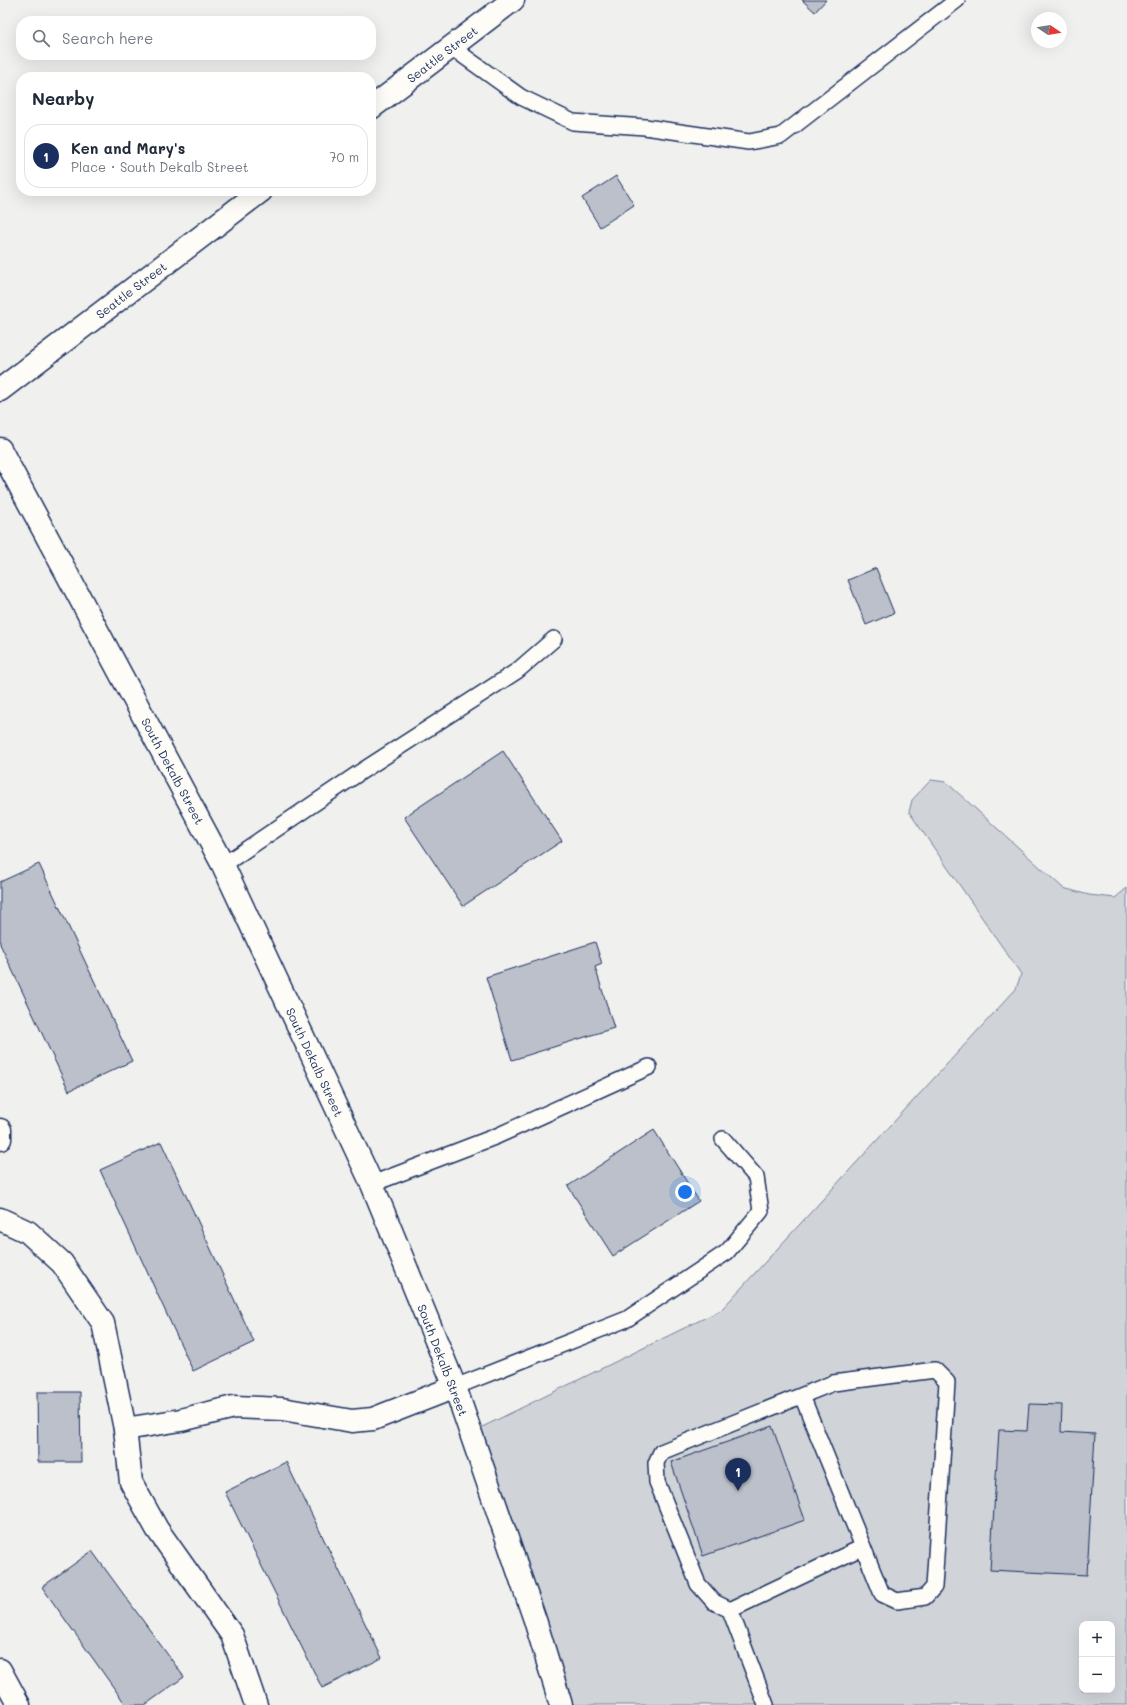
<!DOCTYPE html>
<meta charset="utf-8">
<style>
:root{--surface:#fff;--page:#f2f2f3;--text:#1f2937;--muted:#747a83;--line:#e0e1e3;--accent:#1b2f5e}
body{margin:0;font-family:Mali,sans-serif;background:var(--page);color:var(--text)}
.controls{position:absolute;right:12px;bottom:12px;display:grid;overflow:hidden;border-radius:8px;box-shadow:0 4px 16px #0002}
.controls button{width:36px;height:36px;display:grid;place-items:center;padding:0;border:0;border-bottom:1px solid var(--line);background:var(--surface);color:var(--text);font:20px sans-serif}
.compass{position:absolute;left:1031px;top:12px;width:36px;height:36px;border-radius:50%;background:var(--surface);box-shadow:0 4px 16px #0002;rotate:102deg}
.you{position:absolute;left:685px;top:1192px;width:14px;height:14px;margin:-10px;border:3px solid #fff;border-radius:50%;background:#1a73e8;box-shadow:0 0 0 6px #1a73e833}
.badge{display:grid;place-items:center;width:26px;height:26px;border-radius:50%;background:var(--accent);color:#fff;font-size:13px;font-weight:700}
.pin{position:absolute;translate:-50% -33px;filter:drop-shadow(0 1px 2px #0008)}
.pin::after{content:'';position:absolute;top:21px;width:14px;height:12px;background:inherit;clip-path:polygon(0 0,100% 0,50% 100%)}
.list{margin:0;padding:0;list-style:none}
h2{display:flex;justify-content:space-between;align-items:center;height:52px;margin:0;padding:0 16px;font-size:17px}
h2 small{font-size:13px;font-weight:400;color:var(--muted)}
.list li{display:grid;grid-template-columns:26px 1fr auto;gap:12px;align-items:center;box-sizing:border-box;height:64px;margin:0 8px 8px;padding:0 8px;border:1px solid var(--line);border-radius:16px}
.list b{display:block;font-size:15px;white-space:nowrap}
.list p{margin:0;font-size:13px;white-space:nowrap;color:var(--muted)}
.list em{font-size:13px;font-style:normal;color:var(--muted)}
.icon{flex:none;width:22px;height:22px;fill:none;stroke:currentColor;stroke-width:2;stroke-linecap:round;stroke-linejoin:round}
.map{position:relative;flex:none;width:1127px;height:1705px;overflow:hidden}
.search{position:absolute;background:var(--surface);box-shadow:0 4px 16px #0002;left:16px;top:16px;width:360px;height:44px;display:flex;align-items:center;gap:10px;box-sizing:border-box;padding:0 14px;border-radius:16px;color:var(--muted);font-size:15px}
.panel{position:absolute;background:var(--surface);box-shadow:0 4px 16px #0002;left:16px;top:72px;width:360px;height:124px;border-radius:16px}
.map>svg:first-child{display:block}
.green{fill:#d0d3d8;stroke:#76819b;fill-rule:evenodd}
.building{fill:#bbc0ca;stroke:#1b2f5e}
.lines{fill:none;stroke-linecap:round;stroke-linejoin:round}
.lane-casing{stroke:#1b2f5e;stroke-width:18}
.street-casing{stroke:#1b2f5e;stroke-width:25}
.secondary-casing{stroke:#1b2f5e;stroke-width:25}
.lane{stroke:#fdfcf7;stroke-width:15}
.street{stroke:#fdfcf7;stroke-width:22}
.secondary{stroke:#fdfcf7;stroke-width:22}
.labels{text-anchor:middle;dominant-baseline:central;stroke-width:3.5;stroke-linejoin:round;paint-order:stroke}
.street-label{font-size:12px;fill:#1b2f5e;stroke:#fdfcf7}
</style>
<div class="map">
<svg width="1127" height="1705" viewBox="0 0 1127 1705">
<rect width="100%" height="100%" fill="#f0f0ee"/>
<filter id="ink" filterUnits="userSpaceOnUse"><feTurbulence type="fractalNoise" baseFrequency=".025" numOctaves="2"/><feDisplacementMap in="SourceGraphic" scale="8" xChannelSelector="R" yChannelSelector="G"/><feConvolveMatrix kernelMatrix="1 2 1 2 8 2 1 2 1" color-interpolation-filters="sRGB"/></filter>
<g filter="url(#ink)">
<path class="green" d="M931,780L946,782L1063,888L1089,895L1115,898L1127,888V1705H561L470,1433L721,1310L1016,989L1021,974L909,812L912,800ZM1082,1624H1112V1690H1082Z"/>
<g class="building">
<polygon points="802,0 826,0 815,12"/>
<polygon points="616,176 634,205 600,227 582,198"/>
<polygon points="876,568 894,613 866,625 848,580"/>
<polygon points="503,751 562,841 463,906 404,817"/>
<polygon points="39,864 132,1061 69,1091 0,944 0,882"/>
<polygon points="595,942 602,964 595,967 614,1028 512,1060 486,977"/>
<polygon points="654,1130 699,1201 613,1256 568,1186"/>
<polygon points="161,1142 254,1342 193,1371 100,1170"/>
<polygon points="37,1392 80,1392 81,1462 38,1462"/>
<polygon points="1029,1404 1062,1405 1061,1432 1095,1434 1087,1575 990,1570 999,1430 1027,1431"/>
<polygon points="772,1426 805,1520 703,1556 671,1462"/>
<polygon points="286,1462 382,1658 322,1688 225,1492"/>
<polygon points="92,1551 184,1677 145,1705 126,1705 42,1587"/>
</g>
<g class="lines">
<defs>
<g id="lane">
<polyline points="451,47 521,97 573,122 645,127 749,142 781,136 957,0"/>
<polyline points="223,865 362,771 517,671 554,639"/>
<polyline points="372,1184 497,1136 649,1067"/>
<polyline points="455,1387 627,1319 727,1252 761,1211 756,1177 723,1139"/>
<polyline points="730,1610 863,1547"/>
<polyline points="766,1705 730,1610 714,1602 698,1584 657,1482 656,1463 661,1452 833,1383 935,1370 947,1382 934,1587 925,1597 897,1601 882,1594 802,1396"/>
</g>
<g id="street">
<polyline points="371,108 513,0"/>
<polyline points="0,390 261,191"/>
<polyline points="0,1130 0,1139"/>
<polyline points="0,1219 28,1232 62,1263 103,1323 125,1429 131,1482 157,1529 232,1635 256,1705"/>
<polyline points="125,1429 181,1420 234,1407 282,1409 352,1421 373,1419 455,1387"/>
<polyline points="0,1670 19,1705"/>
</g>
<polyline id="secondary" points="0,449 223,865 372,1184 455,1387 535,1620 561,1705"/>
</defs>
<use href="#lane" class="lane-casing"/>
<use href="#street" class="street-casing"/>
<use href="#secondary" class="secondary-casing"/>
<use href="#lane" class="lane"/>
<use href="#street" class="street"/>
<use href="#secondary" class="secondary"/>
</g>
</g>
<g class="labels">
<g class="street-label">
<text transform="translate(442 54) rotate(-37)">Seattle Street</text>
<text transform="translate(131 290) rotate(-37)">Seattle Street</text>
<text transform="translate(173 771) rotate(62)">South Dekalb Street</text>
<text transform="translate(315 1062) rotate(65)">South Dekalb Street</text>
<text transform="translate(443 1360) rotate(69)">South Dekalb Street</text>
</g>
</g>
</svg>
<div class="controls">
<button>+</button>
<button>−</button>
</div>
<svg class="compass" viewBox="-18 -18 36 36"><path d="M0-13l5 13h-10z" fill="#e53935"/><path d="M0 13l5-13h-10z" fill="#747a83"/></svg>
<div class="you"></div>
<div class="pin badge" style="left:738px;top:1491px">1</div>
<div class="search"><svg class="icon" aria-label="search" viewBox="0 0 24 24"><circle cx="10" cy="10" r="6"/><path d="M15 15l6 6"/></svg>Search here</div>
<section class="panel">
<h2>Nearby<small></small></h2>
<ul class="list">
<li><span class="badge">1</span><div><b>Ken and Mary's</b><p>Place · South Dekalb Street</p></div><em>70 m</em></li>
</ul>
</section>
</div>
